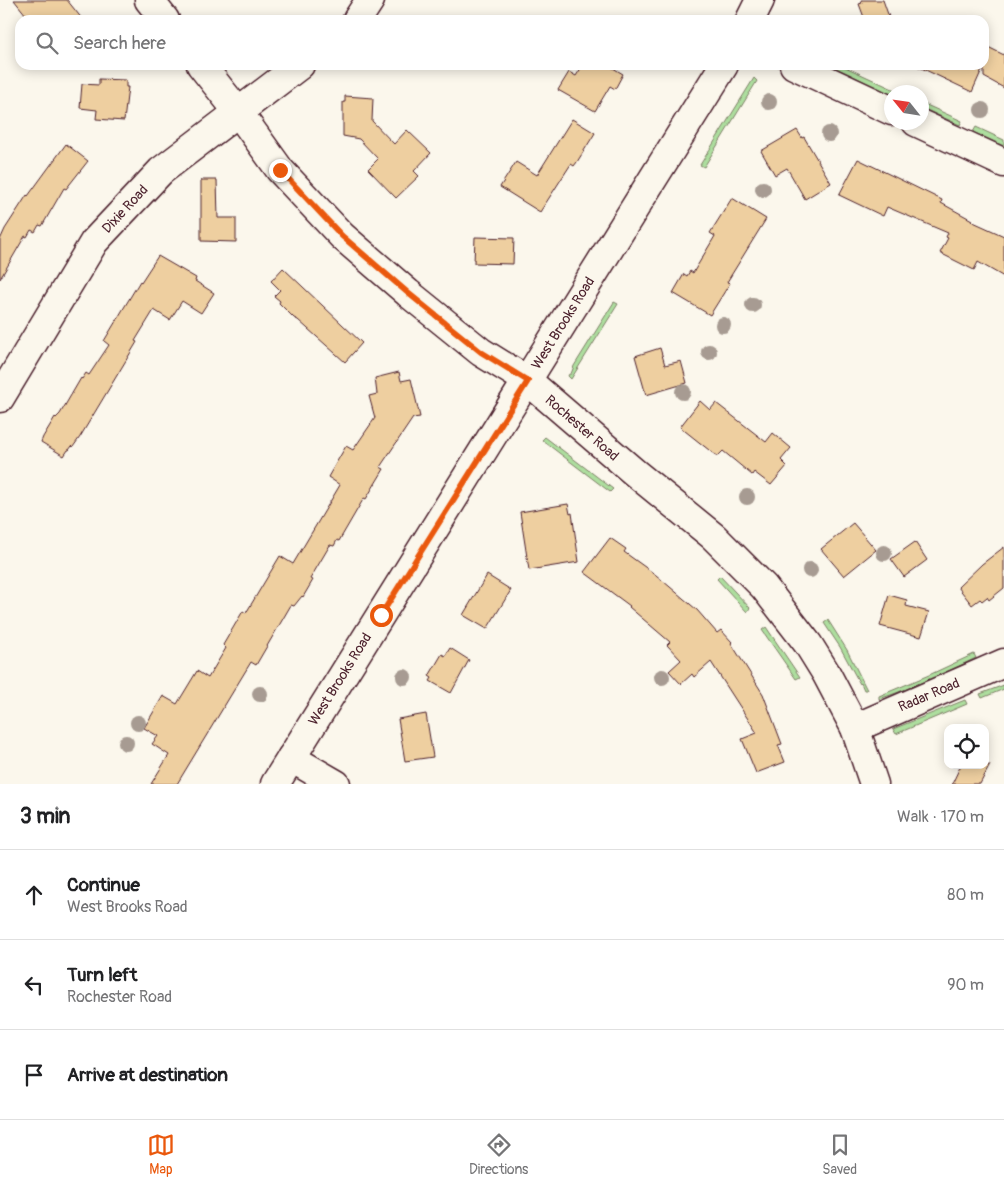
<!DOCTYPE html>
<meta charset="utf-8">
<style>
:root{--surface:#fff;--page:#f2f2f2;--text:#202124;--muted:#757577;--line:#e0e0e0;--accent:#ea580c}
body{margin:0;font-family:Pangolin,sans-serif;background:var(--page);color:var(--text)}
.controls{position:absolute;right:15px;bottom:15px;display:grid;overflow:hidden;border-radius:10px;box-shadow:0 2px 12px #0003}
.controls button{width:45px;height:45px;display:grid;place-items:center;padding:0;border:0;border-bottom:1px solid var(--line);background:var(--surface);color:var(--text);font:25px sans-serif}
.compass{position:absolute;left:884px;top:85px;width:45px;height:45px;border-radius:50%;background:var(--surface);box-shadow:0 2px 12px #0003;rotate:300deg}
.stop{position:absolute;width:15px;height:15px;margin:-11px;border:4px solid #ea580c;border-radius:50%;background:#fff}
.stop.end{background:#ea580c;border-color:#fff;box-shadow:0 1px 5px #0008}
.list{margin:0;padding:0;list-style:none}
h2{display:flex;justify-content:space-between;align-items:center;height:65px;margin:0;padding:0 20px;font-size:21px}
h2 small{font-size:16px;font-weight:400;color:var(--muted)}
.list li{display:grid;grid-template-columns:32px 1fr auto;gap:15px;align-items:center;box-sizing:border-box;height:90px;padding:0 20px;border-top:1px solid var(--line)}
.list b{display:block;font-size:19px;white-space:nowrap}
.list p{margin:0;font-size:16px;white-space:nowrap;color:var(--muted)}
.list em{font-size:16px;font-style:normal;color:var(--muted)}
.icon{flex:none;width:28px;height:28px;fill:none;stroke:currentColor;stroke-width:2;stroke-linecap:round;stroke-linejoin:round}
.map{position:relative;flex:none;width:1004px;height:784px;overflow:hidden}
.search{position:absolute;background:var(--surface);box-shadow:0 2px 12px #0003;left:15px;right:15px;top:15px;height:55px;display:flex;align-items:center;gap:12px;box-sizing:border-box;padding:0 18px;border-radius:15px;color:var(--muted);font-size:19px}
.sheet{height:335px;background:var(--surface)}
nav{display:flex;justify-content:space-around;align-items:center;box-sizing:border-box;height:70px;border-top:1px solid var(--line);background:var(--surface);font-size:14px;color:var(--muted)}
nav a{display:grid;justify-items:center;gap:2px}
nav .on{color:var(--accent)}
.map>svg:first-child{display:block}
.green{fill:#adde9e;stroke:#7c7e64}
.building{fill:#eecfa0;stroke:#4a1f2b}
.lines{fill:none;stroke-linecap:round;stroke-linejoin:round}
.minor-casing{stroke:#4a1f2b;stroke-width:31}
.minor{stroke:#fbf7ec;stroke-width:28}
.tree{fill:#a79b92}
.route{stroke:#ea580c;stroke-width:6}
.labels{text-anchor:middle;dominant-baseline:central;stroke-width:4;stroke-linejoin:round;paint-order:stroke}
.street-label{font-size:14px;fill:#4a1f2b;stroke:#fbf7ec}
</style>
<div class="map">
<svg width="1004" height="784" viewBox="0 0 1004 784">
<rect width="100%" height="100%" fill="#fbf7ec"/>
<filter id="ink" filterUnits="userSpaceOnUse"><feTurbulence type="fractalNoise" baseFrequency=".02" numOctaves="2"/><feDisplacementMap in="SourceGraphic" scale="10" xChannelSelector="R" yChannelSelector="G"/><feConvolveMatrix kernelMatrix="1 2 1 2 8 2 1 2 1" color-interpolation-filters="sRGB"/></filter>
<g filter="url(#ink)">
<g class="green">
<polygon points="830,65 841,65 895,90 891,94"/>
<polygon points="754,78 757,81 704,167 700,165"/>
<polygon points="922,103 962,121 960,125 922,108"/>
<polygon points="976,127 1004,140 1004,146 973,132"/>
<polygon points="614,302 618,304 571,379 568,376 569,374 571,374 574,366"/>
<polygon points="545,437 613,489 610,492 542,440"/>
<polygon points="720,576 750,608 747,612 717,579"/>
<polygon points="828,620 847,650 867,690 864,690 861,683 860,684 840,647 824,623"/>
<polygon points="766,627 800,677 796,679 762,630"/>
<path d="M974,654L976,658C945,673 910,689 879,699V696L929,675Z"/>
<polygon points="1004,685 1004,689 982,698 980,694"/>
<polygon points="965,700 967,704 896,734 893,729"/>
</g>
<g class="building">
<polygon points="14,0 67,0 83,20 30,20"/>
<polygon points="861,0 883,0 890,20 865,20 859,4 862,3"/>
<polygon points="984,45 1004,55 1004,88 984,77"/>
<polygon points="583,65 608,65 623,74 615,89 610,86 595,111 558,90 569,72 576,76"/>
<polygon points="915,65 984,65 972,92"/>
<polygon points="99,79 126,80 126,87 128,87 124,121 96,119 97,110 80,108 82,84 99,85"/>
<polygon points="345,96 373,98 372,121 394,144 407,130 431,153 414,171 419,176 396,198 368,169 378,159 359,139 343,136 343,102 345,102"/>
<polygon points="572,119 595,133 577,162 574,166 571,164 540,212 500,187 516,162 537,175"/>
<polygon points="797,130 802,138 804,137 831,183 805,199 787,168 775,175 761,151"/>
<polygon points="66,144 88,161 66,189 64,188 42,226 39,225 35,232 31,230 27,237 25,236 0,279 0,240 5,229 27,195 28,196"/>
<polygon points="858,159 942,200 941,203 972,220 971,221 1004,236 1004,277 978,262 974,270 940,253 948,238 946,237 948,233 887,207 883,216 839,195"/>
<polygon points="201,180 217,180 218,218 236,218 236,242 201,241"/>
<polygon points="732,198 766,219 727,282 730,283 710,315 673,293 684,274 687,276 690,271 693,273 715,236 710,233"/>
<polygon points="475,237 514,238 513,264 474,263"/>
<polygon points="158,256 196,278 195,281 214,293 201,313 182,301 170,320 154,310 135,341 137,342 80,437 73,447 72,446 69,450 68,450 64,456 41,442 43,437 55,417 56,418 60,414 81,378 82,379 86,373 89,375 109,345 104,341 140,281 141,282"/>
<polygon points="283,268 362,343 345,362 298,320 294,318 279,303 280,301 274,296 280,290 271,281"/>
<polygon points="660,348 665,365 681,361 687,383 646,395 635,356"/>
<polygon points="399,372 401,381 411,379 420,417 413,418 380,467 384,469 366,499 364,498 339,541 337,540 334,546 330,545 310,579 313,580 303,597 302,596 294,606 291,605 256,665 251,662 177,784 151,784 169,755 152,744 158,736 144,728 163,696 177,704 197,671 208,678 226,648 223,645 243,611 246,613 280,556 293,564 340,485 328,477 346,446 353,450 375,418 369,396 377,394 375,378"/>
<polygon points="700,401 710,410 716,403 766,442 773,433 791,448 781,460 787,466 771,485 754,472 752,475 723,451 718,456 714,454 680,427"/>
<polygon points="568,504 570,514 572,513 579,562 529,570 520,512"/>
<polygon points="853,523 876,550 844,576 821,549"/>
<polygon points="610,538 626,549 624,552 656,575 697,610 717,633 721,630 732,642 731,643 763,694 782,744 778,745 785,762 756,773 742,739 757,733 711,662 694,677 692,674 681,684 669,671 681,660 667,645 670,642 629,607 630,606 584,572"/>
<polygon points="915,542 927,560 904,577 891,559"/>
<polygon points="1004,547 1004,588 989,600 987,597 982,601 980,599 972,605 958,587 982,564"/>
<polygon points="487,575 511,590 487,629 463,615"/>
<polygon points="889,595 907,600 906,606 929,612 921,637 880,626"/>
<polygon points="450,648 469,660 451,693 430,681 432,678 429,676 442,654 445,656"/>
<polygon points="426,714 433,757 405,761 398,719"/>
<polygon points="961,765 990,765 980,784 952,784"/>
</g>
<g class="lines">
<defs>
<g id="minor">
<polyline points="149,0 165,20"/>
<polyline points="357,20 370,0"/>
<polyline points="750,20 760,0"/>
<polyline points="201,65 239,113 280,170 342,236 408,293 481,352 528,381 634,472 714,537 764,587 808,644 826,673 855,728 874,784"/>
<polyline points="794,65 892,111"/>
<polyline points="916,122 1004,163"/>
<polyline points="0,398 94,242 161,171 300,65"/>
<polyline points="855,728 1004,663"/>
<polyline points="291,758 336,784"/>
<polyline points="275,784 724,65"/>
</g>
</defs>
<use href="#minor" class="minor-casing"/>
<use href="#minor" class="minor"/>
</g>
<g class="tree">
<circle cx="769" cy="102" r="8"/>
<circle cx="982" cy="110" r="8"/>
<circle cx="829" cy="134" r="8"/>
<circle cx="763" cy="189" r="8"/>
<circle cx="753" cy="305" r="8"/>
<circle cx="723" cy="325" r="8"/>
<circle cx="709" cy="352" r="8"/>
<circle cx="683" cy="392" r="8"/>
<circle cx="747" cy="497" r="8"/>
<circle cx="884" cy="553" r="8"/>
<circle cx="810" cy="570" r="8"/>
<circle cx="404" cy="677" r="8"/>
<circle cx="662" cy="677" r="8"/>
<circle cx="260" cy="694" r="8"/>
<circle cx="138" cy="723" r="8"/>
<circle cx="126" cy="743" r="8"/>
</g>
</g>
<g class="lines" filter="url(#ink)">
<polyline class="route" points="280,170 342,236 408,293 481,352 528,381 381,615"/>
</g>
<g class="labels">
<g class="street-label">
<text transform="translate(125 209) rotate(-47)">Dixie Road</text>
<text transform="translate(563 323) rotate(-58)">West Brooks Road</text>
<text transform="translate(582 428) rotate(41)">Rochester Road</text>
<text transform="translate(340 679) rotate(-58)">West Brooks Road</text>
<text transform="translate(929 695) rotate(-23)">Radar Road</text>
</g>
</g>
</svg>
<div class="controls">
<button><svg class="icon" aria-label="locate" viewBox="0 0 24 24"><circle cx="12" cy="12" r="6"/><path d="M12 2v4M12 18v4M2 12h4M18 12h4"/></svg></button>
</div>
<svg class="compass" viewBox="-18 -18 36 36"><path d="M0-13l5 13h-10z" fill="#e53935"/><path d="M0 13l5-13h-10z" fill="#757577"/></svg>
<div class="stop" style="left:381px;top:615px"></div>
<div class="stop end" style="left:280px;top:170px"></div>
<div class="search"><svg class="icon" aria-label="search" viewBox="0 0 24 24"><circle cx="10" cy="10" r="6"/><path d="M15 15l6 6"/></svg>Search here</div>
</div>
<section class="sheet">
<h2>3 min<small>Walk · 170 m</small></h2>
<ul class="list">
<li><svg class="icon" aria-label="ahead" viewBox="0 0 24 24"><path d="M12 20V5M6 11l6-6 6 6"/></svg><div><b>Continue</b><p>West Brooks Road</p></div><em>80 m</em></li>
<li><svg class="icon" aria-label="left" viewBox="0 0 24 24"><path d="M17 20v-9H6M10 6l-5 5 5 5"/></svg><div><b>Turn left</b><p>Rochester Road</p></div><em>90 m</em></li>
<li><svg class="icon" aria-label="arrive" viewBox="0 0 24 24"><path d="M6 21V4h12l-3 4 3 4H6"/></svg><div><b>Arrive at destination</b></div></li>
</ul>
</section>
<nav>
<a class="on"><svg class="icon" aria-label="map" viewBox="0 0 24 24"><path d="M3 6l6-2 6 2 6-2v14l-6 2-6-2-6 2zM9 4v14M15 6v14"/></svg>Map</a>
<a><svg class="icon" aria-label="directions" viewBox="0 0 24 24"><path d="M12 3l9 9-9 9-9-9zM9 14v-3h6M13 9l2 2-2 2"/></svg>Directions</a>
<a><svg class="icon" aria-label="saved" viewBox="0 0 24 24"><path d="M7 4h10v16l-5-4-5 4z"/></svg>Saved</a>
</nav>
